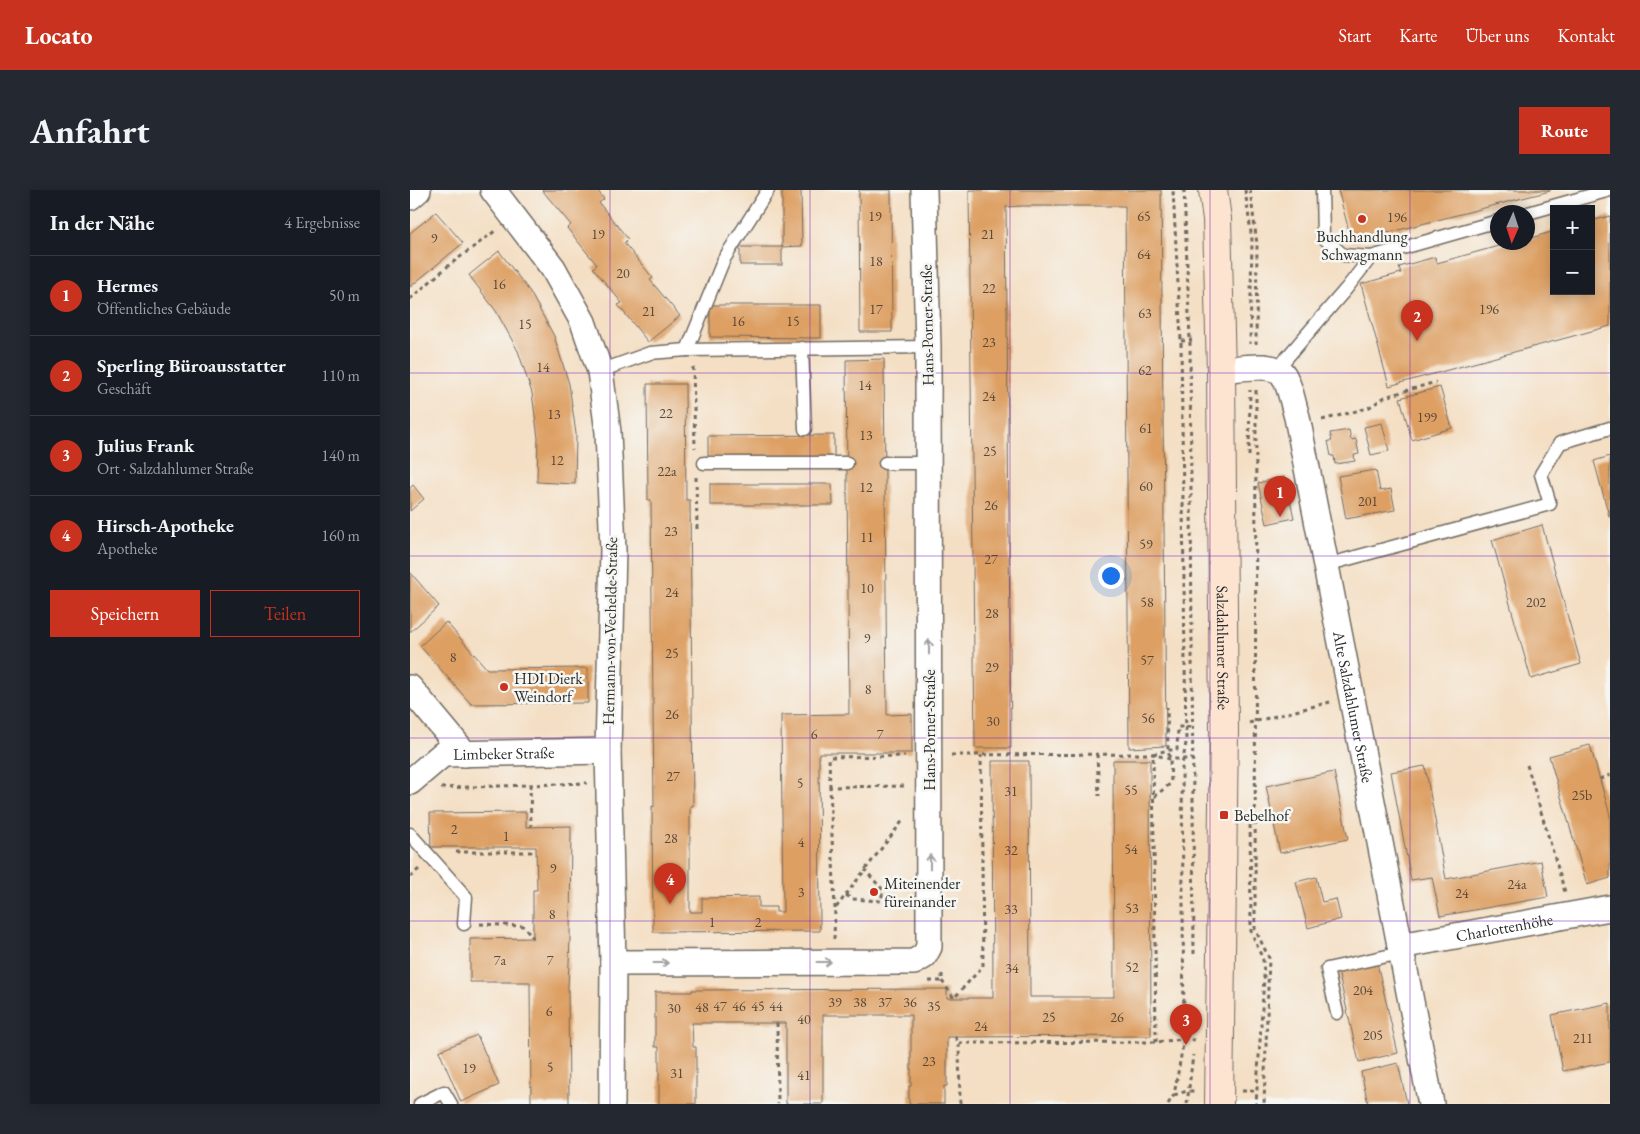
<!DOCTYPE html>
<html lang="de">
<meta charset="utf-8">
<style>
:root{--surface:#171b24;--page:#242831;--text:#f1f3f6;--muted:#9ea1a6;--line:#363941;--accent:#c8321e}
body{margin:0;font-family:"EB Garamond",serif;background:var(--page);color:var(--text)}
.controls{position:absolute;right:15px;top:15px;display:grid;overflow:hidden;border-radius:0px;box-shadow:0 2px 12px #0003}
.controls button{width:45px;height:45px;display:grid;place-items:center;padding:0;border:0;border-bottom:1px solid var(--line);background:var(--surface);color:var(--text);font:25px sans-serif}
.compass{position:absolute;left:1080px;top:15px;width:45px;height:45px;border-radius:50%;background:var(--surface);box-shadow:0 2px 12px #0003;rotate:183deg}
.you{position:absolute;left:700px;top:385px;width:18px;height:18px;margin:-12px;border:4px solid #fff;border-radius:50%;background:#1a73e8;box-shadow:0 0 0 8px #1a73e833}
.badge{display:grid;place-items:center;width:32px;height:32px;border-radius:50%;background:var(--accent);color:#fff;font-size:16px;font-weight:700}
.pin{position:absolute;translate:-50% -41px;filter:drop-shadow(0 1px 2px #0008)}
.pin::after{content:'';position:absolute;top:26px;width:18px;height:15px;background:inherit;clip-path:polygon(0 0,100% 0,50% 100%)}
.list{margin:0;padding:0;list-style:none}
h2{display:flex;justify-content:space-between;align-items:center;height:65px;margin:0;padding:0 20px;font-size:21px}
h2 small{font-size:16px;font-weight:400;color:var(--muted)}
.list li{display:grid;grid-template-columns:32px 1fr auto;gap:15px;align-items:center;box-sizing:border-box;height:80px;padding:0 20px;border-top:1px solid var(--line)}
.list b{display:block;font-size:19px;white-space:nowrap}
.list p{margin:0;font-size:16px;white-space:nowrap;color:var(--muted)}
.list em{font-size:16px;font-style:normal;color:var(--muted)}
.actions{display:flex;gap:10px;padding:15px 20px}
.actions a{flex:1;padding:11px 0;border:1px solid var(--accent);border-radius:0px;text-align:center;font-size:18px;color:var(--accent)}
.actions .main{background:var(--accent);color:#fff}
.map{position:relative;flex:none;width:1200px;height:914px;overflow:hidden;border-radius:0px}
header{display:flex;align-items:center;gap:30px;box-sizing:border-box;height:70px;padding:0 25px;background:var(--accent);color:#fff}
header strong{font-size:24px}
nav{display:flex;gap:28px;margin-inline-start:auto;font-size:18px}
.intro{display:flex;align-items:center;justify-content:space-between;box-sizing:border-box;height:120px;padding:0 30px}
h1{margin:0;font-size:35px}
.button{padding:12px 22px;border-radius:0px;background:var(--accent);color:#fff;font-size:18px;font-weight:700}
main{display:flex;gap:30px;padding:0 30px}
aside{flex:1;background:var(--surface);border-radius:0px;box-shadow:0 2px 12px #0003}
.map>svg:first-child{display:block}
.building{fill:#dd9f62}
.lines{fill:none;stroke-linecap:round;stroke-linejoin:round}
.service-casing{stroke:#716a61;stroke-width:15}
.minor-casing{stroke:#716a61;stroke-width:28}
.secondary-casing{stroke:#716a61;stroke-width:30}
.path{stroke:#716a61;stroke-width:3;stroke-dasharray:4 4;stroke-linecap:butt}
.service{stroke:#fff;stroke-width:12}
.minor{stroke:#fff;stroke-width:25}
.secondary{stroke:#fde4d1;stroke-width:28}
.oneway{stroke:#a0a0a0}
.grid{fill:none;stroke:#7b2cbf;stroke-width:1;stroke-opacity:0.55}
.poi-dot{fill:#c8321e;stroke:#f6f6f2;stroke-width:2}
.labels{text-anchor:middle;dominant-baseline:central;stroke-width:5;stroke-linejoin:round;paint-order:stroke}
.number-label{font-size:14px;fill:#584839}
.poi-label{font-size:16px;fill:#2b2b2b;stroke:#f6f6f2;text-anchor:start}
.street-label{font-size:16px;fill:#2b2b2b;stroke:#f6f6f2}
</style>
<header>
<strong>Locato</strong>
<nav><a>Start</a><a>Karte</a><a>Über uns</a><a>Kontakt</a></nav>
</header>
<div class="intro"><h1>Anfahrt</h1><a class="button">Route</a></div>
<main>
<aside>
<h2>In der Nähe<small>4 Ergebnisse</small></h2>
<ul class="list">
<li><span class="badge">1</span><div><b>Hermes</b><p>Öffentliches Gebäude</p></div><em>50 m</em></li>
<li><span class="badge">2</span><div><b>Sperling Büroausstatter</b><p>Geschäft</p></div><em>110 m</em></li>
<li><span class="badge">3</span><div><b>Julius Frank</b><p>Ort · Salzdahlumer Straße</p></div><em>140 m</em></li>
<li><span class="badge">4</span><div><b>Hirsch-Apotheke</b><p>Apotheke</p></div><em>160 m</em></li>
</ul>
<div class="actions"><a class="main">Speichern</a><a>Teilen</a></div>
</aside>
<div class="map">
<svg width="1200" height="914" viewBox="0 0 1200 914">
<rect width="100%" height="100%" fill="#f6f6f2"/>
<filter id="ink" filterUnits="userSpaceOnUse"><feTurbulence type="fractalNoise" baseFrequency=".02" numOctaves="2"/><feDisplacementMap in="SourceGraphic" scale="10" xChannelSelector="R" yChannelSelector="G"/><feConvolveMatrix kernelMatrix="1 2 1 2 8 2 1 2 1" color-interpolation-filters="sRGB"/></filter>
<filter id="wash" filterUnits="userSpaceOnUse"><feTurbulence type="fractalNoise" baseFrequency=".0096" numOctaves="4" result="noise"/><feDisplacementMap in="SourceGraphic" scale="20" xChannelSelector="R" yChannelSelector="G"/><feGaussianBlur stdDeviation="1.12" result="paint"/><feColorMatrix in="noise" values="0 0 0 0 0 0 0 0 0 0 0 0 0 0 0 0 0 1.4 0 .05"/><feComposite in="paint" operator="in"/></filter>
<g filter="url(#wash)">
<rect width="100%" height="100%" fill="#f4dfc4"/>
<g id="blocks">
<g class="building">
<polygon points="132,0 187,0 194,9 189,13 218,49 214,53 243,88 240,90 270,126 238,152 208,115 212,113 183,78 187,75 157,38 161,35"/>
<polygon points="372,0 391,0 392,56 372,57"/>
<polygon points="449,0 481,0 482,142 450,142"/>
<polygon points="559,0 751,0 756,556 719,558 715,16 611,16 596,17 601,558 565,558"/>
<polygon points="928,0 1140,0 1140,1 942,52"/>
<polygon points="26,22 53,53 0,97 0,43"/>
<polygon points="1200,26 1200,136 979,196 951,94 991,83 989,77 1025,67 1027,73 1103,52 1118,52 1118,49 1144,41 1144,101 1181,101 1181,31"/>
<rect x="330" y="57" width="42" height="18"/>
<polygon points="89,61 120,102 144,146 159,194 166,244 165,294 127,292 128,248 122,203 108,161 86,121 59,85"/>
<polygon points="300,115 411,115 411,148 300,147"/>
<polygon points="474,169 477,525 502,524 502,563 409,563 410,741 243,742 242,616 244,617 241,310 238,310 237,194 275,194 276,310 280,310 283,616 280,616 280,722 292,722 292,708 349,707 349,717 366,717 366,722 373,722 371,525 439,524 436,170"/>
<polygon points="1030,197 1042,238 1002,250 990,208"/>
<polygon points="972,233 979,261 961,265 954,237"/>
<polygon points="939,240 941,250 946,249 949,264 944,265 945,271 925,274 924,266 921,266 918,251 922,251 920,243"/>
<polygon points="424,245 424,267 298,268 298,246"/>
<polygon points="1200,266 1200,326 1199,326 1184,271"/>
<polygon points="966,280 970,301 981,299 985,320 936,329 928,286"/>
<polygon points="875,287 884,328 857,334 848,293"/>
<polygon points="300,294 422,294 423,315 300,315"/>
<polygon points="3,295 14,309 0,321 0,298"/>
<polygon points="1132,335 1171,474 1121,489 1082,350"/>
<polygon points="0,382 29,416 0,442"/>
<polygon points="36,432 77,479 178,478 178,513 61,514 10,456"/>
<polygon points="1180,555 1200,625 1200,688 1177,695 1139,566"/>
<polygon points="703,570 740,570 741,846 537,847 537,896 534,896 534,914 499,914 499,896 501,896 501,825 413,825 413,914 376,914 376,833 282,833 283,857 286,857 286,914 249,914 249,857 245,857 245,802 282,802 282,800 537,799 537,808 583,808 582,571 619,571 620,807 704,807"/>
<polygon points="1015,576 1036,689 1131,671 1138,707 1030,726 1022,687 1001,690 981,582"/>
<polygon points="924,582 938,649 870,663 856,596"/>
<polygon points="116,622 116,637 161,636 160,748 158,797 159,914 121,914 120,792 60,792 60,749 123,748 123,700 127,700 126,657 21,657 20,623"/>
<polygon points="906,687 912,712 926,709 931,729 898,738 886,692"/>
<polygon points="967,773 988,863 949,872 928,781"/>
<polygon points="1200,813 1200,872 1153,881 1142,825"/>
<polygon points="67,845 89,895 51,912 29,861"/>
<polygon points="988,873 997,914 958,914 951,882"/>
</g>
</g>
</g>
<g filter="url(#ink)">
<use href="#blocks" fill-opacity="0" stroke="#716a61" stroke-width="1"/>
<g class="lines">
<defs>
<g id="service">
<polyline points="1118,23 1200,0"/>
<polyline points="961,67 1088,31"/>
<polyline points="392,158 395,239"/>
<polyline points="277,160 314,69 358,0"/>
<polyline points="867,179 936,99 961,67 933,65 913,47 912,0"/>
<polyline points="190,181 240,163 277,160 518,157"/>
<polyline points="294,273 437,273"/>
<polyline points="475,273 518,273"/>
<polyline points="916,375 1140,314 1131,284 1150,253 1200,238"/>
<polyline points="0,644 56,707 54,734"/>
<polyline points="927,823 917,779 991,763"/>
<polyline points="10,914 34,902 41,914"/>
</g>
<g id="minor">
<polyline points="83,0 143,78 173,132 190,181 198,242 203,360 198,561 203,773 202,914"/>
<polyline points="0,7 8,0"/>
<path id="s1" d="M811,180C828,179 867,170 875,188C881,200 883,214 887,227L1021,914"/>
<polyline points="0,498 55,564"/>
<path id="s2" d="M0,592L33,564L198,561"/>
<path id="s3" d="M990,756L1200,718"/>
<polyline points="203,773 504,772 514,766 519,757 518,157 514,0"/>
</g>
<g id="secondary">
<path id="s4" d="M803,0L807,29L811,180L814,540L809,914"/>
</g>
</defs>
<use href="#service" class="service-casing"/>
<use href="#minor" class="minor-casing"/>
<use href="#secondary" class="secondary-casing"/>
<g class="path">
<polyline points="774,0 780,150 784,764"/>
<polyline points="835,0 842,50 840,154"/>
<polyline points="840,0 847,54 846,154"/>
<polyline points="0,109 38,76 85,41"/>
<polyline points="771,151 782,150"/>
<polyline points="283,177 285,258"/>
<polyline points="846,200 845,739 859,768 854,914"/>
<polyline points="912,230 958,218 975,207 1026,192"/>
<polyline points="839,266 840,200"/>
<polyline points="286,287 287,339"/>
<polyline points="839,533 920,512"/>
<polyline points="687,564 689,606"/>
<polyline points="541,565 743,564 760,569 782,569"/>
<polyline points="1117,575 1155,702"/>
<polyline points="1190,589 1200,585"/>
<polyline points="120,594 121,637"/>
<polyline points="420,597 419,567 495,566"/>
<polyline points="31,598 177,593"/>
<polyline points="744,607 761,593 760,569 758,560 757,517"/>
<polyline points="840,627 841,741 853,770 854,787 846,914"/>
<polyline points="46,662 121,662 121,657"/>
<polyline points="0,687 9,679"/>
<polyline points="436,705 442,709 471,711 473,700 455,680"/>
<polyline points="425,719 420,597 497,596"/>
<polyline points="70,734 114,736 123,748"/>
<polyline points="424,749 425,719 494,629"/>
<polyline points="519,791 532,791 532,780"/>
<polyline points="532,791 544,808 573,776 571,565"/>
<polyline points="367,833 368,914"/>
<polyline points="545,847 549,853 550,914"/>
<polyline points="746,852 743,564 758,560 767,560 768,537 782,537"/>
<polyline points="549,853 746,852 774,849 785,850"/>
<polyline points="832,901 847,901"/>
<polyline points="764,905 777,901 786,901"/>
<polyline points="758,914 764,905 774,849 772,575 776,553 771,151 763,0"/>
<polyline points="777,914 783,865"/>
</g>
<use href="#service" class="service"/>
<use href="#minor" class="minor"/>
<use href="#secondary" class="secondary"/>
</g>
<defs><path id="oneway-shaft" d="M-6 0H5M1.5-3L5.5 0L1.5 3" fill="none" stroke-width="1.6" stroke-linecap="round" stroke-linejoin="round" transform="scale(1.25)"/></defs>
<g class="oneway">
<use href="#oneway-shaft" transform="translate(519 457) rotate(-90)"/>
<use href="#oneway-shaft" transform="translate(520 672) rotate(-90)"/>
<use href="#oneway-shaft" transform="translate(414 772)"/>
<use href="#oneway-shaft" transform="translate(251 773)"/>
</g>
</g>
<path class="grid" d="M200,0V914M400,0V914M600,0V914M800,0V914M1000,0V914M0,183H1200M0,366H1200M0,548H1200M0,731H1200"/>
<g class="poi-dot">
<circle cx="952" cy="29" r="5"/>
<circle cx="94" cy="497" r="5"/>
<rect x="809" y="620" width="10" height="10" rx="2.5"/>
<circle cx="464" cy="702" r="5"/>
</g>
<g class="labels">
<g class="number-label">
<text x="465" y="26">19</text>
<text x="734" y="26">65</text>
<text x="987" y="27">196</text>
<text x="188" y="44">19</text>
<text x="578" y="44">21</text>
<text x="24" y="48">9</text>
<text x="734" y="64">64</text>
<text x="466" y="71">18</text>
<text x="213" y="83">20</text>
<text x="89" y="94">16</text>
<text x="579" y="98">22</text>
<text x="466" y="119">17</text>
<text x="1079" y="119">196</text>
<text x="239" y="121">21</text>
<text x="735" y="123">63</text>
<text x="328" y="131">16</text>
<text x="383" y="131">15</text>
<text x="115" y="134">15</text>
<text x="579" y="152">23</text>
<text x="133" y="177">14</text>
<text x="735" y="180">62</text>
<text x="455" y="195">14</text>
<text x="579" y="206">24</text>
<text x="256" y="223">22</text>
<text x="144" y="224">13</text>
<text x="1017" y="227">199</text>
<text x="736" y="238">61</text>
<text x="456" y="245">13</text>
<text x="580" y="261">25</text>
<text x="147" y="270">12</text>
<text x="257" y="281">22a</text>
<text x="736" y="296">60</text>
<text x="456" y="297">12</text>
<text x="958" y="311">201</text>
<text x="581" y="315">26</text>
<text x="261" y="341">23</text>
<text x="457" y="347">11</text>
<text x="736" y="354">59</text>
<text x="581" y="369">27</text>
<text x="457" y="398">10</text>
<text x="262" y="402">24</text>
<text x="737" y="412">58</text>
<text x="1126" y="412">202</text>
<text x="582" y="423">28</text>
<text x="457" y="448">9</text>
<text x="262" y="463">25</text>
<text x="43" y="467">8</text>
<text x="737" y="470">57</text>
<text x="582" y="477">29</text>
<text x="458" y="499">8</text>
<text x="262" y="524">26</text>
<text x="738" y="528">56</text>
<text x="583" y="531">30</text>
<text x="404" y="544">6</text>
<text x="470" y="544">7</text>
<text x="263" y="586">27</text>
<text x="390" y="593">5</text>
<text x="721" y="600">55</text>
<text x="601" y="601">31</text>
<text x="1172" y="605">25b</text>
<text x="44" y="639">2</text>
<text x="96" y="646">1</text>
<text x="261" y="648">28</text>
<text x="391" y="652">4</text>
<text x="721" y="659">54</text>
<text x="601" y="660">32</text>
<text x="143" y="678">9</text>
<text x="1107" y="694">24a</text>
<text x="391" y="702">3</text>
<text x="1052" y="703">24</text>
<text x="722" y="718">53</text>
<text x="601" y="719">33</text>
<text x="142" y="724">8</text>
<text x="302" y="732">1</text>
<text x="348" y="732">2</text>
<text x="90" y="770">7a</text>
<text x="140" y="770">7</text>
<text x="722" y="777">52</text>
<text x="602" y="778">34</text>
<text x="953" y="800">204</text>
<text x="425" y="812">39</text>
<text x="450" y="812">38</text>
<text x="475" y="812">37</text>
<text x="500" y="812">36</text>
<text x="310" y="816">47</text>
<text x="329" y="816">46</text>
<text x="348" y="816">45</text>
<text x="366" y="816">44</text>
<text x="524" y="816">35</text>
<text x="292" y="817">48</text>
<text x="264" y="818">30</text>
<text x="139" y="821">6</text>
<text x="639" y="827">25</text>
<text x="707" y="827">26</text>
<text x="394" y="829">40</text>
<text x="571" y="836">24</text>
<text x="963" y="845">205</text>
<text x="1173" y="848">211</text>
<text x="519" y="871">23</text>
<text x="140" y="877">5</text>
<text x="59" y="878">19</text>
<text x="267" y="883">31</text>
<text x="394" y="885">41</text>
</g>
<g class="poi-label">
<text x="952" y="46" text-anchor="middle">Buchhandlung<tspan x="952" dy="18">Schwagmann</tspan></text>
<text x="104" y="488">HDI Dierk<tspan x="104" dy="18">Weindorf</tspan></text>
<text x="824" y="625">Bebelhof</text>
<text x="474" y="693">Miteinender<tspan x="474" dy="18">füreinander</tspan></text>
</g>
<g class="street-label">
<text transform="translate(517 135) rotate(-91)">Hans-Porner-Straße</text>
<text transform="translate(200 441) rotate(-89)">Hermann-von-Vechelde-Straße</text>
<text stroke="none"><textPath href="#s4" startOffset="458">Salzdahlumer Straße</textPath></text>
<text stroke="none"><textPath href="#s1" startOffset="404">Alte Salzdahlumer Straße</textPath></text>
<text transform="translate(519 540) rotate(-90)">Hans-Porner-Straße</text>
<text stroke="none"><textPath href="#s2" startOffset="104">Limbeker Straße</textPath></text>
<text stroke="none"><textPath href="#s3" startOffset="106">Charlottenhöhe</textPath></text>
</g>
</g>
</svg>
<div class="controls">
<button>+</button>
<button>−</button>
</div>
<svg class="compass" viewBox="-18 -18 36 36"><path d="M0-13l5 13h-10z" fill="#e53935"/><path d="M0 13l5-13h-10z" fill="#9ea1a6"/></svg>
<div class="you"></div>
<div class="pin badge" style="left:870px;top:327px">1</div>
<div class="pin badge" style="left:1007px;top:151px">2</div>
<div class="pin badge" style="left:776px;top:855px">3</div>
<div class="pin badge" style="left:260px;top:714px">4</div>
</div>
</main>
